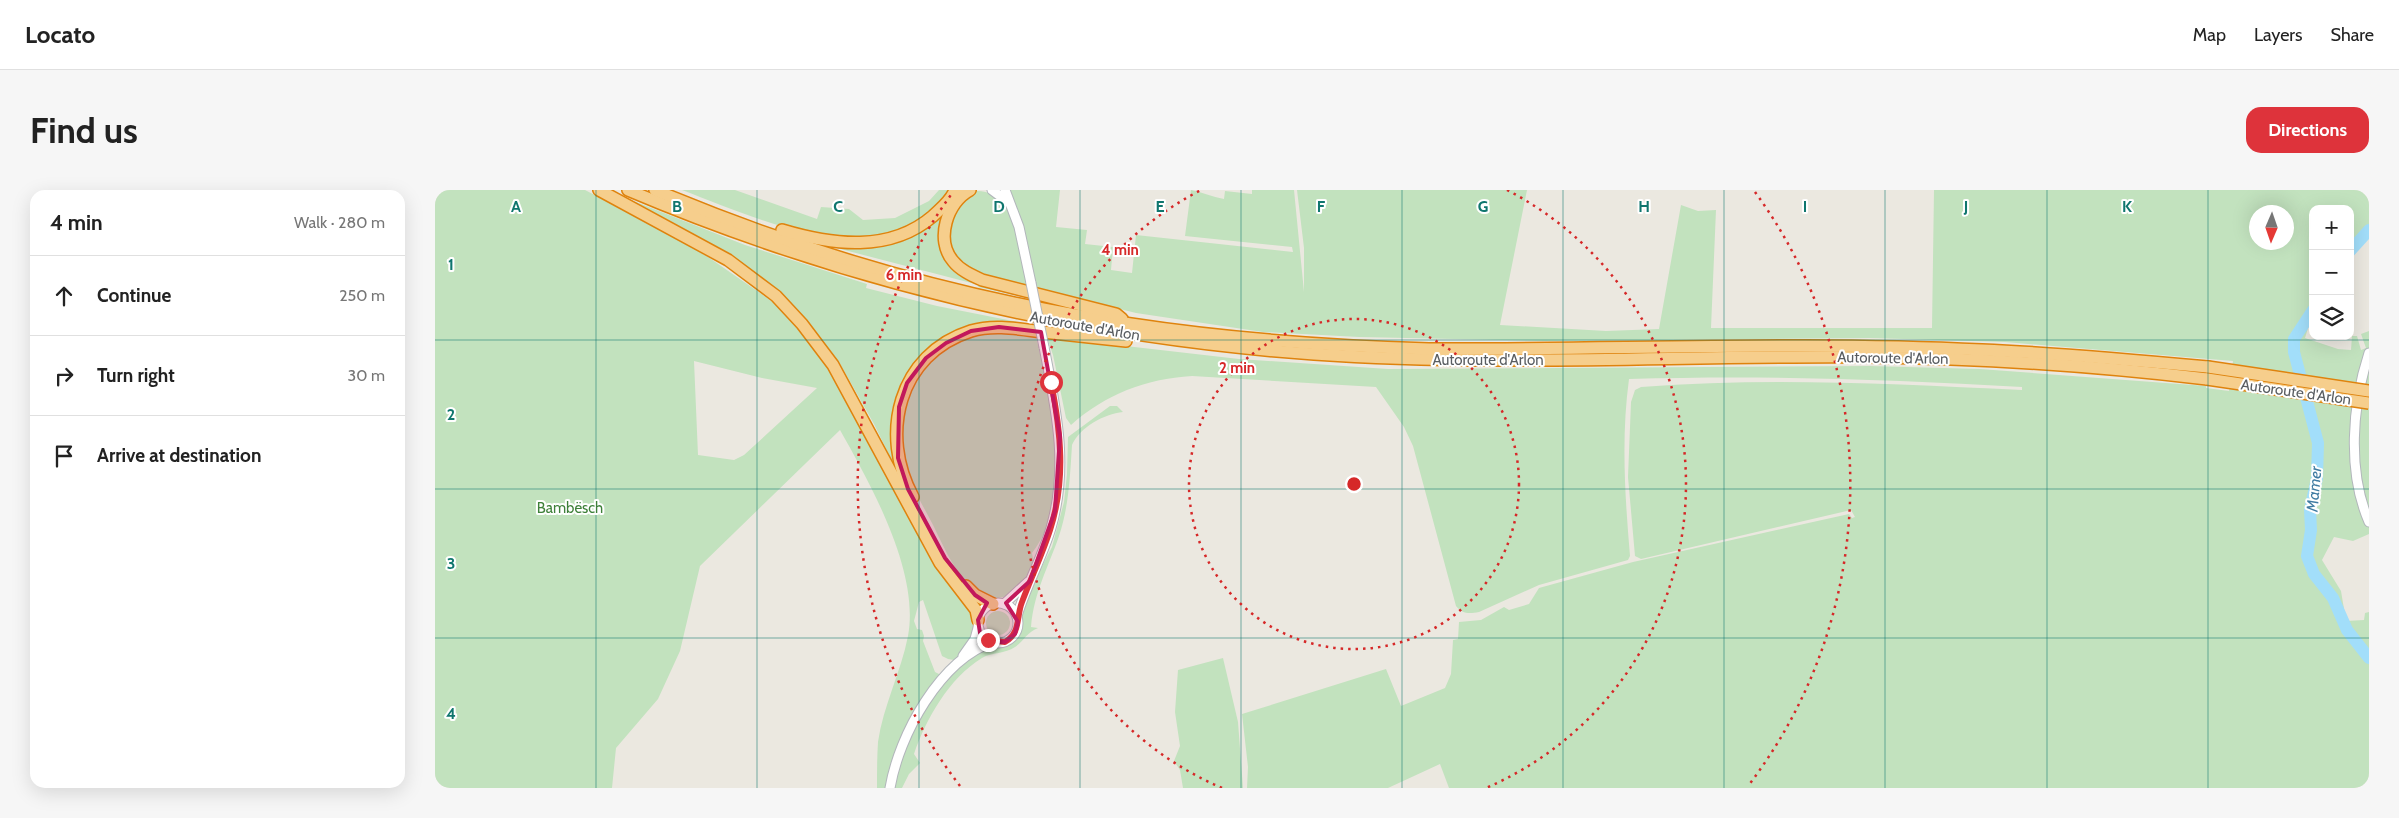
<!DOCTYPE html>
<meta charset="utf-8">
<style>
:root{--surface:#fff;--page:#f6f6f6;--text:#222;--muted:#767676;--line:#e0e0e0;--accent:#de333b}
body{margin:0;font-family:Cabin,sans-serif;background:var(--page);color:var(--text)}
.controls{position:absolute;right:15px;top:15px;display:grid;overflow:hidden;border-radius:10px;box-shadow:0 5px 20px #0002}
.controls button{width:45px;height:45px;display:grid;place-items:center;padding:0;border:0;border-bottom:1px solid var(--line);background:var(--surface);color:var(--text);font:25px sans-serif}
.compass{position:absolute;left:1814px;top:15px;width:45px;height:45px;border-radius:50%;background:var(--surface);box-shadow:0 5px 20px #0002;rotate:182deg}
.stop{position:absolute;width:15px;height:15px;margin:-11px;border:4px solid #de333b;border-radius:50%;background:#fff}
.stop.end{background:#de333b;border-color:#fff;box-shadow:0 1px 5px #0008}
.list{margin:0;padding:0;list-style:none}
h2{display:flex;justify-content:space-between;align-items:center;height:65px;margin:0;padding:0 20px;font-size:21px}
h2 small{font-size:16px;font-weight:400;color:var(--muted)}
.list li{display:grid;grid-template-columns:32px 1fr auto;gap:15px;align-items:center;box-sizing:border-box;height:80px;padding:0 20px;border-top:1px solid var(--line)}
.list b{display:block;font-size:19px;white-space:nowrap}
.list em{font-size:16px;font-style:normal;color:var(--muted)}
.icon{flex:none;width:28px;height:28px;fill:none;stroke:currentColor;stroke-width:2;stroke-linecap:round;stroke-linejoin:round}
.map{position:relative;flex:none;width:1934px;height:598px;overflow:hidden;border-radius:15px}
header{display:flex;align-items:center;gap:30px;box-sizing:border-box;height:70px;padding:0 25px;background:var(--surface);border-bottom:1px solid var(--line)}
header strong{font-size:24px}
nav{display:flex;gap:28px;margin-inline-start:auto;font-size:18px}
.intro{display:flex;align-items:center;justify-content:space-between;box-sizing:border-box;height:120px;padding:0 30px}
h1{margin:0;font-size:35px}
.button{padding:12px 22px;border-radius:15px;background:var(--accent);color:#fff;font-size:18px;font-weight:700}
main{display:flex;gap:30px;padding:0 30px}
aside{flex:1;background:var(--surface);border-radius:15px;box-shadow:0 5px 20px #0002}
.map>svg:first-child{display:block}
.green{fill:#c2e2be;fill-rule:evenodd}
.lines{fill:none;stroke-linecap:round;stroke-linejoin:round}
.river{stroke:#a2defa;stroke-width:12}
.secondary-casing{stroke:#b2b6bb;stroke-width:11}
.motorway-casing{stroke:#df830d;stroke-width:14}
.secondary{stroke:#fff;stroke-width:9}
.motorway{stroke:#f6ce8c;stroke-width:11}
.secondary-bridge-casing{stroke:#b2b6bb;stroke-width:11;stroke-linecap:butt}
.motorway-bridge-casing{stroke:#df830d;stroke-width:14;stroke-linecap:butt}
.secondary-bridge{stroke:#fff;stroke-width:9}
.motorway-bridge{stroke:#f6ce8c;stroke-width:11}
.route{stroke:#de333b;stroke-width:6}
.marked{fill:#c2185b;fill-opacity:0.2;stroke:#c2185b;stroke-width:4;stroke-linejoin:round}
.grid{fill:none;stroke:#0f766e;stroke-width:1;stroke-opacity:0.55}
.ring{fill:none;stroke:#d62828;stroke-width:2.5;stroke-dasharray:2.5 5}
.labels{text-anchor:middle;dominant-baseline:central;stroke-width:4;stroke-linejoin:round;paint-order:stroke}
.street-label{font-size:15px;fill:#595d61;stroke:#fff}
.park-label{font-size:15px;fill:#3e8039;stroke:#fff}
.water-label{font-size:16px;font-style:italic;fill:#3f7ba2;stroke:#fff}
.grid-label{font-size:16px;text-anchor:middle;font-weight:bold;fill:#0f766e;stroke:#fff;stroke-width:4;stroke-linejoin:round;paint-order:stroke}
.centre{fill:#d62828;stroke:#fff;stroke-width:2.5}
.ring-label{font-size:15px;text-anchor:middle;font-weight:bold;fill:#d62828;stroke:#fff;stroke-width:4;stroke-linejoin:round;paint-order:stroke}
</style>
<header>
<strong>Locato</strong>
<nav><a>Map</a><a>Layers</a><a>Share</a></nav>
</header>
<div class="intro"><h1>Find us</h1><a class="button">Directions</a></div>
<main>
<aside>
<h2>4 min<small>Walk · 280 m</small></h2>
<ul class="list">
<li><svg class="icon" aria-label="ahead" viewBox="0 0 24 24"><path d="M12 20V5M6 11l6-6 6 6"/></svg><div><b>Continue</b></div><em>250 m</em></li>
<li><svg class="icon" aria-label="right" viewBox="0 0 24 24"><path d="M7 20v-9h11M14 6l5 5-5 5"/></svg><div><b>Turn right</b></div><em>30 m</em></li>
<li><svg class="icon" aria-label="arrive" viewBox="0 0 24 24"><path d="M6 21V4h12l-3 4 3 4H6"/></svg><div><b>Arrive at destination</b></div></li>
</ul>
</aside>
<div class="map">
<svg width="1934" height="598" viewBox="0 0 1934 598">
<rect width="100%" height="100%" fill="#ebe8e0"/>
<g class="green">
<path d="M0,0H150L233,43L273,67L338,112L363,138L394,177L539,427V440L526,469L556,456L563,457L575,454L584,444L589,411L617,357L629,312L632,284L633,247L675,216H682L688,222C669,224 645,237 637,255C635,286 634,316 624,346C613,378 599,402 596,437L603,438C592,442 589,451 580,457C570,464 557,462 547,468C514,488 491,529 479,564L485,573L474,584L467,598H442C442,583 442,567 443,552C448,516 466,482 473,446C485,382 436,295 405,240L265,376L245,461L223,509L181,558L177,598H0ZM259,171L327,188L382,198L309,265L299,270L263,265ZM488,410L507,466L513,469L525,471L510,487L500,482L488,451L489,446L487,440L482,439L479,431L484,412Z"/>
<path d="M247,0H300L382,29L386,17L414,19L428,30L460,28L494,11L504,0H517C510,10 502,16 492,24C480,33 465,42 449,46C392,61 300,20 247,0Z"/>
<path d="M572,0H625L621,37L652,40L650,54L678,57L676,80L697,83L701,45L858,62L857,57L750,46L756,0C767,2 777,7 789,9L790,1L817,4V0H859L869,102V58L862,0H1092L1065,135L1171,141L1224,139L1246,15L1263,21L1281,20L1276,138H1497L1499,0H1934V40L1915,61V19H1878V122L1870,148L1903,159L1916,160L1917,146H1922L1926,160L1931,158L1926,144L1934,141V344L1918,351L1899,347L1887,370L1906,401L1911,431L1929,430L1930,423L1934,422V598H1014L1005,574L953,598H812L813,577L807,524L951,479L966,516L1010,498L1016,484L1018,450L1023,449L1024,432L1046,430L1069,417L1074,420L1094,414L1104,398L1198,372L1414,324L1417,328L1420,327L1416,320L1206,369L1200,366L1193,287L1196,212L1200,200L1206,197C1332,187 1460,194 1587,200V197C1456,189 1325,185 1194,189C1186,248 1190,307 1195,366L1193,370L1104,395L1044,422C1034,424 1027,424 1021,416L978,256L969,237L941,197L757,186C710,189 671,204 636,235L631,228L618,165L612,147L804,169L953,179L1435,176L1545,179L1771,196V198L1794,201L1798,171L1570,152L1435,148L1109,151L924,147L828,142L701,123L548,85C515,70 506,49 524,16C528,9 531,3 540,1C552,0 563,7 573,12ZM1822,22H1852V52H1822Z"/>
<polygon points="196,10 310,55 432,94 431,98 502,116 608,137 535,138 468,192 466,289 439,234 404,172 372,131 296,64"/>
<polygon points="517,13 509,27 515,73 606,108 605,111 543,97 544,95 394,56 444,54"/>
<path d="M559,142L601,145C614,209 641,306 597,363L599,374L589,390L574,406L557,409C550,405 543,402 537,397C520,384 507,353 497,333C486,312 473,291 468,267C455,204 497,150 559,142Z"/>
<circle cx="563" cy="433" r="12"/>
<polygon points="788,468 803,532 808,598 748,598 745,580 739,571 745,556 740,522 743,480"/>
</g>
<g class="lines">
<g class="river">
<polyline points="1915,61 1934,40"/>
<polyline points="1878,120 1859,149 1859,162 1883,253 1882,288 1875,320 1876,340 1872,366 1879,384 1898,408 1912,440 1934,468"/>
</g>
<defs>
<g id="secondary">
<polyline points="557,0 573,12"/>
<polyline points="570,0 584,37 596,93"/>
<path d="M1934,163C1917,215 1912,281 1934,332"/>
<circle cx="563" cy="433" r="20"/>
<polyline points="569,414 593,392"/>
<path d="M582,426C591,396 607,368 616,338C634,276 621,219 609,157"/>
<polyline points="528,466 540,449 543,438"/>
<path d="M455,598C464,545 505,470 558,452"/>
</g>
<g id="motorway">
<polyline points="164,0 293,70 341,106 367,134 398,175 505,373 541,420 543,430"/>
<path d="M193,0C413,93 640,147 879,164C1064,177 1249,165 1434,167C1547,168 1660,176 1772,189"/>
<path d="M220,0C372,64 533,110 696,134C794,149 894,156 994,159C1178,160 1363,151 1547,160C1622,163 1698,170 1773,177"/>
<path d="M535,0C512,12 500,50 518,71C525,80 536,85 547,90L681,124L687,129"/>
<path d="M347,40C397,55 455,63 498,26C506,18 516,11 520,0"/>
<path d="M478,307C444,245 463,164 536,141C559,134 584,139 608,142C636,145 663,148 691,151"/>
<polyline points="531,396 540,405 558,414"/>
</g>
</defs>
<use href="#secondary" class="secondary-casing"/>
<use href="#motorway" class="motorway-casing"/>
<use href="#secondary" class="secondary"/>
<use href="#motorway" class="motorway"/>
<defs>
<polyline id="secondary-bridge" points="596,93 609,157"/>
<g id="motorway-bridge">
<polyline points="1773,177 1934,201"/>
<polyline points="1772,189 1934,213"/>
</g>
</defs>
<use href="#secondary-bridge" class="secondary-bridge-casing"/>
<use href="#motorway-bridge" class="motorway-bridge-casing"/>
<use href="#secondary-bridge" class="secondary-bridge"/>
<use href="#motorway-bridge" class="motorway-bridge"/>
</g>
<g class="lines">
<path class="route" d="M553,450L570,452C586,443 581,427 587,412C596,388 607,365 615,340C631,291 626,242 616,192"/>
</g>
<path class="marked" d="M564,137L606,142L625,246L620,321L595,391L571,413L583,432L580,444L570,452H558L545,443L543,430L552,413L540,405L510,368L473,299L463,268L464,217L472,193L491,168L511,153L536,141Z"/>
<path class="grid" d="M161,0V598M322,0V598M484,0V598M645,0V598M806,0V598M967,0V598M1128,0V598M1289,0V598M1450,0V598M1612,0V598M1773,0V598M0,150H1934M0,299H1934M0,448H1934"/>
<g class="ring">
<circle cx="919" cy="294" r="165"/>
<path d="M787 598A331 331 0 0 1 766 0M1072 0A331 331 0 0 1 1051 598"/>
<path d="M525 596A496 496 0 0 1 518 2M1320 2A496 496 0 0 1 1313 596"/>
</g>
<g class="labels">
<g class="street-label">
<text transform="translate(650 136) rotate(10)">Autoroute d'Arlon</text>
<text transform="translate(1458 168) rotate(1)">Autoroute d'Arlon</text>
<text x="1053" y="170">Autoroute d'Arlon</text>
<text transform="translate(1861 202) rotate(8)">Autoroute d'Arlon</text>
</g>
<g class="park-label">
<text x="135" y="318">Bambësch</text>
</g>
<g class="water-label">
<text transform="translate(1879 299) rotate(-85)">Mamer</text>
</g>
</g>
<g class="grid-label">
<text x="81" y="22">A</text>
<text x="242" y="22">B</text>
<text x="403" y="22">C</text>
<text x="564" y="22">D</text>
<text x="725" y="22">E</text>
<text x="886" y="22">F</text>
<text x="1048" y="22">G</text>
<text x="1209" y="22">H</text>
<text x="1370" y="22">I</text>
<text x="1531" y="22">J</text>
<text x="1692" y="22">K</text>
<text x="16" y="80">1</text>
<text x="16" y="230">2</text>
<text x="16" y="379">3</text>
<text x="16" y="529">4</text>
</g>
<circle cx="919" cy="294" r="8" class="centre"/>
<g class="ring-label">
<text x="685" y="65">4 min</text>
<text x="469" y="90">6 min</text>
<text x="802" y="183">2 min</text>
</g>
</svg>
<div class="controls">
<button>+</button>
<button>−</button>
<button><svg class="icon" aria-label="layers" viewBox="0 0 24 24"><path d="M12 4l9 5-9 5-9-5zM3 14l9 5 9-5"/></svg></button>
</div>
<svg class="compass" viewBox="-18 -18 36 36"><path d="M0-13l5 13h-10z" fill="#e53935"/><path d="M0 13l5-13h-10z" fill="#767676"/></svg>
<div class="stop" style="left:616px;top:192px"></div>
<div class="stop end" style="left:553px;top:450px"></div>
</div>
</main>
